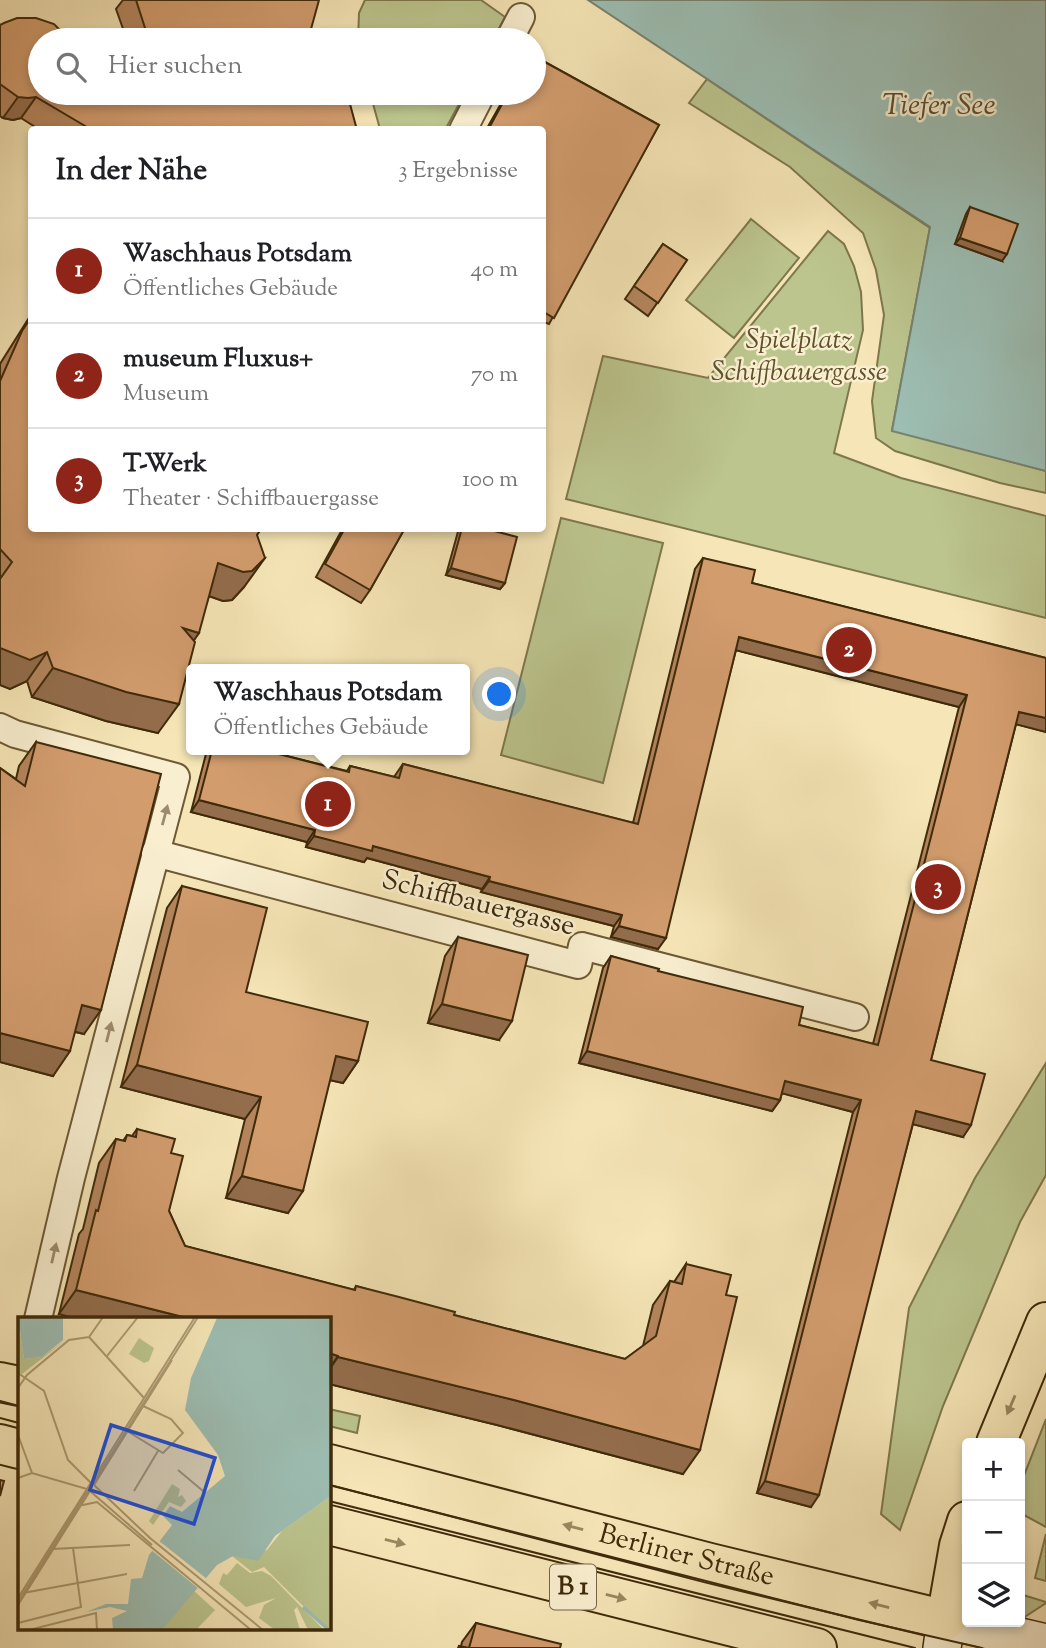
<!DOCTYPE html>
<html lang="de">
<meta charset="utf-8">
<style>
:root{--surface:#fff;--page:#f6f6f6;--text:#202124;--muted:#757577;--line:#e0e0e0;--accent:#8f2418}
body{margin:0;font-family:"Sorts Mill Goudy",serif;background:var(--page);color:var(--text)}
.controls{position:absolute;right:21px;bottom:21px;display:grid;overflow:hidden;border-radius:7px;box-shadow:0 4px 10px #0003}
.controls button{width:63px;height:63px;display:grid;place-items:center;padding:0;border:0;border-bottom:2px solid var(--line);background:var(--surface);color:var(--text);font:35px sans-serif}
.you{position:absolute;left:500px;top:695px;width:24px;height:24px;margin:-18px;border:5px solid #fff;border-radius:50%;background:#1a73e8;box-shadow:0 0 0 10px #1a73e833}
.badge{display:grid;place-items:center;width:46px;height:46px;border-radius:50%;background:var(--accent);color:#fff;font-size:23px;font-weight:700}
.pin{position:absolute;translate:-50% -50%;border:4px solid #fff;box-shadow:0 2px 7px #0006}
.popup{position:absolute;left:186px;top:664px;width:284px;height:91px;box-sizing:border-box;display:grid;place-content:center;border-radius:7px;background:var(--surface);filter:drop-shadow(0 2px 5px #0005);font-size:23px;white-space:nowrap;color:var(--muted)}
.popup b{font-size:26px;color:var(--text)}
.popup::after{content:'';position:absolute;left:50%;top:100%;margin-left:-14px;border:14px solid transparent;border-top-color:var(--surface)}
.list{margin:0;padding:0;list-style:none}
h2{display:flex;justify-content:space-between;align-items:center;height:91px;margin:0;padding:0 28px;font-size:30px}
h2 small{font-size:23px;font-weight:400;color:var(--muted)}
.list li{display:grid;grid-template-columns:46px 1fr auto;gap:21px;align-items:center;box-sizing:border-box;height:105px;padding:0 28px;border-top:2px solid var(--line)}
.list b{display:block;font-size:26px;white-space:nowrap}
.list p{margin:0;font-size:23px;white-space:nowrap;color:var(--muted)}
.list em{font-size:23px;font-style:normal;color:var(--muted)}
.icon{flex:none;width:38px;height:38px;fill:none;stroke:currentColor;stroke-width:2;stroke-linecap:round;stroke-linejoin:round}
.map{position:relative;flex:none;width:1046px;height:1648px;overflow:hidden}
.search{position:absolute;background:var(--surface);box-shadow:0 4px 10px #0003;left:28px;top:28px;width:518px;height:77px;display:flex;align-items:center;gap:18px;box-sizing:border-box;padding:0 24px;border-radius:38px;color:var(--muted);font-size:26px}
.panel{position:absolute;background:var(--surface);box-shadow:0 4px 10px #0003;left:28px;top:126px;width:518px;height:406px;border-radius:7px}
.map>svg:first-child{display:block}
.green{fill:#bcc58e;stroke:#7e784c;stroke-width:2}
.water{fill:#9dbeb3;stroke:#77836f;stroke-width:2}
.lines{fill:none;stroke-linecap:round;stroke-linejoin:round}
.street-casing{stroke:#6d5935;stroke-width:30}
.secondary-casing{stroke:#3f2a0a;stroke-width:40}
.primary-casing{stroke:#3f2a0a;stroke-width:42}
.highway-casing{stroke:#3f2a0a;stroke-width:42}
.street{stroke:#f9efd0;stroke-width:26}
.secondary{stroke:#f9efd0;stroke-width:37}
.primary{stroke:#f6e6b7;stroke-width:38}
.highway{stroke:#f6e6b7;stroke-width:38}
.tram{stroke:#3f2a0a;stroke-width:2}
.wall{fill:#b5865e;stroke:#3f2a0a;stroke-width:2}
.shaded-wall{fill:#936d4c;stroke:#3f2a0a;stroke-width:2}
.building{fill:#d29c6d;stroke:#3f2a0a;stroke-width:2}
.oneway{fill:#9c8c6d}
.oneway2{fill:#9a8860}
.labels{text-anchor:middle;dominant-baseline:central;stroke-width:5;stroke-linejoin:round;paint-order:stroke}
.shield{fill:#f9efd0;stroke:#776545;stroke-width:2}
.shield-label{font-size:26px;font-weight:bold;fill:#3f2a0a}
.park-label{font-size:28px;font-style:italic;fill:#5e512b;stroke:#f9efd0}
.street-label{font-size:28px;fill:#3f2a0a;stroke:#f9efd0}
.water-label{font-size:30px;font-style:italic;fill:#564f34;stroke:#f9efd0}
.inset-river{fill:none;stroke:#9dbeb3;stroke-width:3.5}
.inset-road{fill:none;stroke:#ad9b72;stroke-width:2}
.view{fill:#1d4ed8;fill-opacity:0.15;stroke:#1d4ed8;stroke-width:3.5}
.inset-edge{fill:none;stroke:#3f2a0a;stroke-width:3.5}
</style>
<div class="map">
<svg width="1046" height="1648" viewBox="0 0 1046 1648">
<rect width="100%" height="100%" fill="#f6e6b7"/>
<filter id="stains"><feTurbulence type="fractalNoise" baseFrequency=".00286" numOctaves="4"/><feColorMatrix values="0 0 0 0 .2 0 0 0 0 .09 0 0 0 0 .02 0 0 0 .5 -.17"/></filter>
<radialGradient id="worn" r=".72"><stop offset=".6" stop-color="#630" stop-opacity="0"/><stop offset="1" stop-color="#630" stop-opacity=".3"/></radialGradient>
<g class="green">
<polygon points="365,0 481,0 505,17 493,40 358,40 359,13"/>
<polygon points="707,79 930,228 892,430 1046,471 1046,493 1000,483 895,451 876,438 872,401 884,315 876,270 863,233 790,167 689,103"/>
<polygon points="370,93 465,93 445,130 380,129"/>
<polygon points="751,219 799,258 734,338 686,300"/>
<polygon points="828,231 844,244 854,266 861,292 863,330 834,453 901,478 1046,516 1046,618 566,499 603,356 708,378"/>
<polygon points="561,518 663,543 603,783 501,755"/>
<polygon points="1046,1063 1046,1175 1020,1222 943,1406 900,1530 881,1514 909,1308 975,1178"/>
<polygon points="329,1409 360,1416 357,1433 329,1426"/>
<polygon points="1046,1419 1046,1527 1020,1513 1020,1486"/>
<polygon points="1046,1534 1046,1581 1035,1578"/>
<polygon points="1020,1594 1046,1602 1046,1603 1020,1620"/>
</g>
<polygon class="water" points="588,0 1046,0 1046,471 892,431 930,227"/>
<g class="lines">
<defs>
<g id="street">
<polyline points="509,40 521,17"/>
<polyline points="463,130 482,93"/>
<polyline points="0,727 15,734 176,777 71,1178 38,1319"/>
<polyline points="155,853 578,965 582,946 855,1017"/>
</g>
<polyline id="secondary" points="942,1648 946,1620 1046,1643"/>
<g id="primary">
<polyline points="0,1382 19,1386"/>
<polyline points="0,1444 19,1449"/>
<path id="s1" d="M329,1464L710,1563L946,1620"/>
<polyline points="329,1525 817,1648"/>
</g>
<g id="highway">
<polyline points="996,1443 1046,1322"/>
<polyline points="946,1620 959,1546 967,1521"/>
</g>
</defs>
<use href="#street" class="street-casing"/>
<use href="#secondary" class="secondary-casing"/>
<use href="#primary" class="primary-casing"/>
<use href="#highway" class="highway-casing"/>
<use href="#street" class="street"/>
<use href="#secondary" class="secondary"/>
<use href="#primary" class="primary"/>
<use href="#highway" class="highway"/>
<g class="tram">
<polyline points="0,1401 19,1406"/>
<polyline points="0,1418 19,1423"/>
<polyline points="329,1485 859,1620 982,1648"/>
<polyline points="329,1501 915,1648"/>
</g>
</g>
<g class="wall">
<polygon points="123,0 136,0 308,40 127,40 116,9"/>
<polygon points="0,25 40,93 357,130 40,130 21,118 13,120 3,118 0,116"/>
<polygon points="534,56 659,125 549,324 542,321 542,130 486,130 507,93 534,93"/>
<polygon points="970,207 1002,261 955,244 966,214"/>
<polygon points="663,244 687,260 648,316 625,299"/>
<polygon points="32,313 32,528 257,535 244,587 232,600 223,601 209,596 194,640 158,733 106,721 32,697 27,681 10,689 0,685 0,364"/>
<polygon points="343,528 405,528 370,590 361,603 316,577"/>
<polygon points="459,528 483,528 505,583 500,589 446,575"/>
<polygon points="703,558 752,583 1046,658 1046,732 1016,724 931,1060 963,1137 913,1124 811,1507 757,1493 853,1112 782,1093 780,1100 772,1111 579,1063 603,968 611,956 658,971 799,1025 873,1044 959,707 736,650 658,949 611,937 614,926 481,892 482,889 367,858 364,862 306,847 307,842 191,812 207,750 263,750 347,771 350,766 394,777 403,764 633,823 695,569"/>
<polygon points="36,742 84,1034 75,1032 53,1076 0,1062 0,768 16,779 19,766"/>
<polygon points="182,886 246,992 358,1061 343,1083 330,1080 288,1213 226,1198 245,1119 121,1087 167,908"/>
<polygon points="458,937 499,1040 428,1023 445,956"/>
<polygon points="137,1129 171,1153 169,1211 185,1246 354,1290 356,1286 454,1315 625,1359 643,1346 653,1305 670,1281 674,1282 686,1264 683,1474 497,1425 329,1384 329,1319 59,1314 79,1234 83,1229 99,1163 116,1139 123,1141 127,1135 132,1136"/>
<polygon points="476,1623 560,1648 458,1648 459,1646 461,1646 462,1642"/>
</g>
<g class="shaded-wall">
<polygon points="18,97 36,97 21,118 13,120 3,118"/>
<polygon points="960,238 1007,254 1002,261 955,244"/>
<polygon points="265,558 244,587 232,600 223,601 197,592 218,563"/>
<polygon points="451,568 505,583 500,589 446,575"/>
<polygon points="183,628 199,633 179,662"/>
<polygon points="739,637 967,695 959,707 731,649"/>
<polygon points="0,648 47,652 27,681 10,689 0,685"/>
<polygon points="53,668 179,704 158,733 106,721 32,697"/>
<polygon points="1019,712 1046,718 1046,732 1011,723"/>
<polygon points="199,800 315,830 307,842 191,812"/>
<polygon points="314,836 373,846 490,877 482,889 367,858 364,862 306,847"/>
<polygon points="489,881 622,915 614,926 481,892"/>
<polygon points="619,926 666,938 658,949 611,937"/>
<polygon points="442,1004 512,1021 499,1040 428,1023"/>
<polygon points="82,1005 101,1010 84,1034 65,1029"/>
<polygon points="0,1033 70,1051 53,1076 0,1062"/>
<polygon points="587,1051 780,1100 772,1111 579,1063"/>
<polygon points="336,1056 358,1061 343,1083 320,1078"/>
<polygon points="137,1065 261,1097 245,1119 121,1087"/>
<polygon points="785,1081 861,1100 853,1112 777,1092"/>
<polygon points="916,1111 971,1125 963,1137 908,1123"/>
<polygon points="242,1176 303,1191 288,1213 226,1198"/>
<polygon points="76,1290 191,1319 77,1319 59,1314"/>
<polygon points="329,1353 338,1356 329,1369"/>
<polygon points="338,1357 514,1400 700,1450 683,1474 497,1425 329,1384 329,1370"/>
<polygon points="765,1481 819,1495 811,1507 757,1493"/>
</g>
<g class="building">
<polygon points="136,0 319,0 308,40 132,40 145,28"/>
<polygon points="17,18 36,18 54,24 70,40 40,40 40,93 347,93 357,130 92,130 36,97 28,98 18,97 0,84 0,25 4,23"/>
<polygon points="534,56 659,125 554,318 542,311 542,130 488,130 508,93 534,93"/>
<polygon points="970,207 1018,224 1007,254 960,238"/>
<polygon points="663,244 687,260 658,303 634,286"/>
<polygon points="32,316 32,528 262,528 257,535 265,558 252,571 243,572 218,563 199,633 183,628 195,642 179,704 126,692 53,668 47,652 30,660 0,648 0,579 12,562 0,549 0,381 22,331"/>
<polygon points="345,528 405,528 370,590 325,564"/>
<polygon points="462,528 483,528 517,537 505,583 451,568"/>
<polygon points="703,558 755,570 752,583 1046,658 1046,718 1019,712 931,1060 985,1074 971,1125 916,1111 819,1495 765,1481 861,1100 785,1081 780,1100 587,1051 611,956 659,969 658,971 803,1007 799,1025 878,1045 967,695 739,637 666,938 619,926 622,915 489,881 490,877 373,846 372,851 314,836 315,830 199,800 212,750 263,750 349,772 350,766 399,778 403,764 638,824"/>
<polygon points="36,742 161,774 101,1010 82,1005 70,1051 0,1033 0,768 25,786"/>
<polygon points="182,886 267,908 246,992 368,1022 358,1061 336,1056 303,1191 242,1176 261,1097 137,1065"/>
<polygon points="458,937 528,955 512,1021 442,1004"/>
<polygon points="137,1129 175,1139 171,1153 183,1156 169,1211 185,1246 355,1290 356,1286 399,1297 455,1312 454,1315 625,1359 656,1336 670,1281 682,1284 686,1264 731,1275 726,1295 737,1297 700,1450 514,1400 338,1357 338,1356 329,1353 329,1319 191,1319 76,1290 96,1210 98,1211 116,1139 125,1141 127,1135 136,1137"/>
<polygon points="0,1480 4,1481 0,1496"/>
<polygon points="476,1623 561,1644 560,1648 459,1648 459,1646 469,1648"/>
</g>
<defs><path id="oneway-solid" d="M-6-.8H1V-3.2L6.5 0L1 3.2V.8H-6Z" transform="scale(1.75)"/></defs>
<g class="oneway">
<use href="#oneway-solid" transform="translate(165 815) rotate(-75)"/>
<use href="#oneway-solid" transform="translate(109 1032) rotate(-76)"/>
<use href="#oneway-solid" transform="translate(54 1253) rotate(-77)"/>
</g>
<g class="oneway2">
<use href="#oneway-solid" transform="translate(1011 1405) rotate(113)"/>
<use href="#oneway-solid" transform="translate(573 1527) rotate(-165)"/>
<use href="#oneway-solid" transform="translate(395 1542) rotate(14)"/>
<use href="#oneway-solid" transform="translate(616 1597) rotate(14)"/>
<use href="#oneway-solid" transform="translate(879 1605) rotate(-166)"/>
</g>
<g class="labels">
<rect class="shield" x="550" y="1564.5" width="46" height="45" rx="5"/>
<g class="shield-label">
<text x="573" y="1587">B 1</text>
</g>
<g class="park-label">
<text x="799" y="341">Spielplatz<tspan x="799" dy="32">Schiffbauergasse</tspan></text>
</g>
<g class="street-label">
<text transform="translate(478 904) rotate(14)">Schiffbauergasse</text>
<text stroke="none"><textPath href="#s1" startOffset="369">Berliner Straße</textPath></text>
</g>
<g class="water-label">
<text x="939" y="106">Tiefer See</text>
</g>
</g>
<g transform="translate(18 1317)">
<rect width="313" height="313" fill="#f6e6b7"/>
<path d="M0,1L6,42L24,40L49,22L4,57L0,55ZM121,21L136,31L131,44L126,46L111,37ZM154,167L162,172L160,180L164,178L168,184L163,190L151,185L135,208L131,204ZM313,179V313H309L246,250L234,255L214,239L249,233L264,214ZM219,246L232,256L244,254L253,259L306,313H290L279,290L276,293L282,313H257L241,301L246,288L258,281L228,290L201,267L205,256L209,258ZM175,273L197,293L178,313H144Z" fill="#bcc58e"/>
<path d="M45,0V23L24,40L6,42L0,0ZM313,0V179L257,219L240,244L215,239L199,248L144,313H95L94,301L109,294L92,290L68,295L88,287H110L113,262L124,261L131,238L154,208L145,199L152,189L164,195L207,159L200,138L167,93L173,61L199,1Z" fill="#9dbeb3"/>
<path d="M140,223L189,262L181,272L132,232Z" fill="#f6e6b7"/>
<path class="inset-river" d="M285,290L311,313"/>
<path class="inset-road" d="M71,20L126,81M89,39L120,0M0,56L26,74L50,143L73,166M0,71L9,58L51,23L71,20L85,0M109,114L145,136L165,116L153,102L125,89M0,118L14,156M160,153L185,174M0,161L14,156L69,172L0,281M76,168L154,43M76,168L132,221L245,313M72,174L69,172L177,0M72,174L134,228M116,174L140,134M60,189L79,185L233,313M34,232L112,228M5,276L109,257M0,285L180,0M0,288L72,174M0,306L63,290L55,231M11,313L78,296L79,313"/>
<path class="view" d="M93,108L197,141L176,207L72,173Z"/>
<rect width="313" height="313" class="inset-edge"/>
</g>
<rect width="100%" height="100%" filter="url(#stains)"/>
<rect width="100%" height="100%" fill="url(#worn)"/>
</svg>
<div class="controls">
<button>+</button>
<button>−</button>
<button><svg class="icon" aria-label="layers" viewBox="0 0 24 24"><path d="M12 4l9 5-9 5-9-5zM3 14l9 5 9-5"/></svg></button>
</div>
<div class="you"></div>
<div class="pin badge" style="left:328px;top:804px">1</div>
<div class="popup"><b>Waschhaus Potsdam</b>Öffentliches Gebäude</div>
<div class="pin badge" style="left:849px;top:650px">2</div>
<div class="pin badge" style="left:938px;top:887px">3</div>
<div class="search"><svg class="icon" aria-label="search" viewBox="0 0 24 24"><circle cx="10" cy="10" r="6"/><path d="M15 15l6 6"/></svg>Hier suchen</div>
<section class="panel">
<h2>In der Nähe<small>3 Ergebnisse</small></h2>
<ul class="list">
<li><span class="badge">1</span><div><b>Waschhaus Potsdam</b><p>Öffentliches Gebäude</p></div><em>40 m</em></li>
<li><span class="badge">2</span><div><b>museum Fluxus+</b><p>Museum</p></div><em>70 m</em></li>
<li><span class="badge">3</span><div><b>T-Werk</b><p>Theater · Schiffbauergasse</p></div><em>100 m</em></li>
</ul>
</section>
</div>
